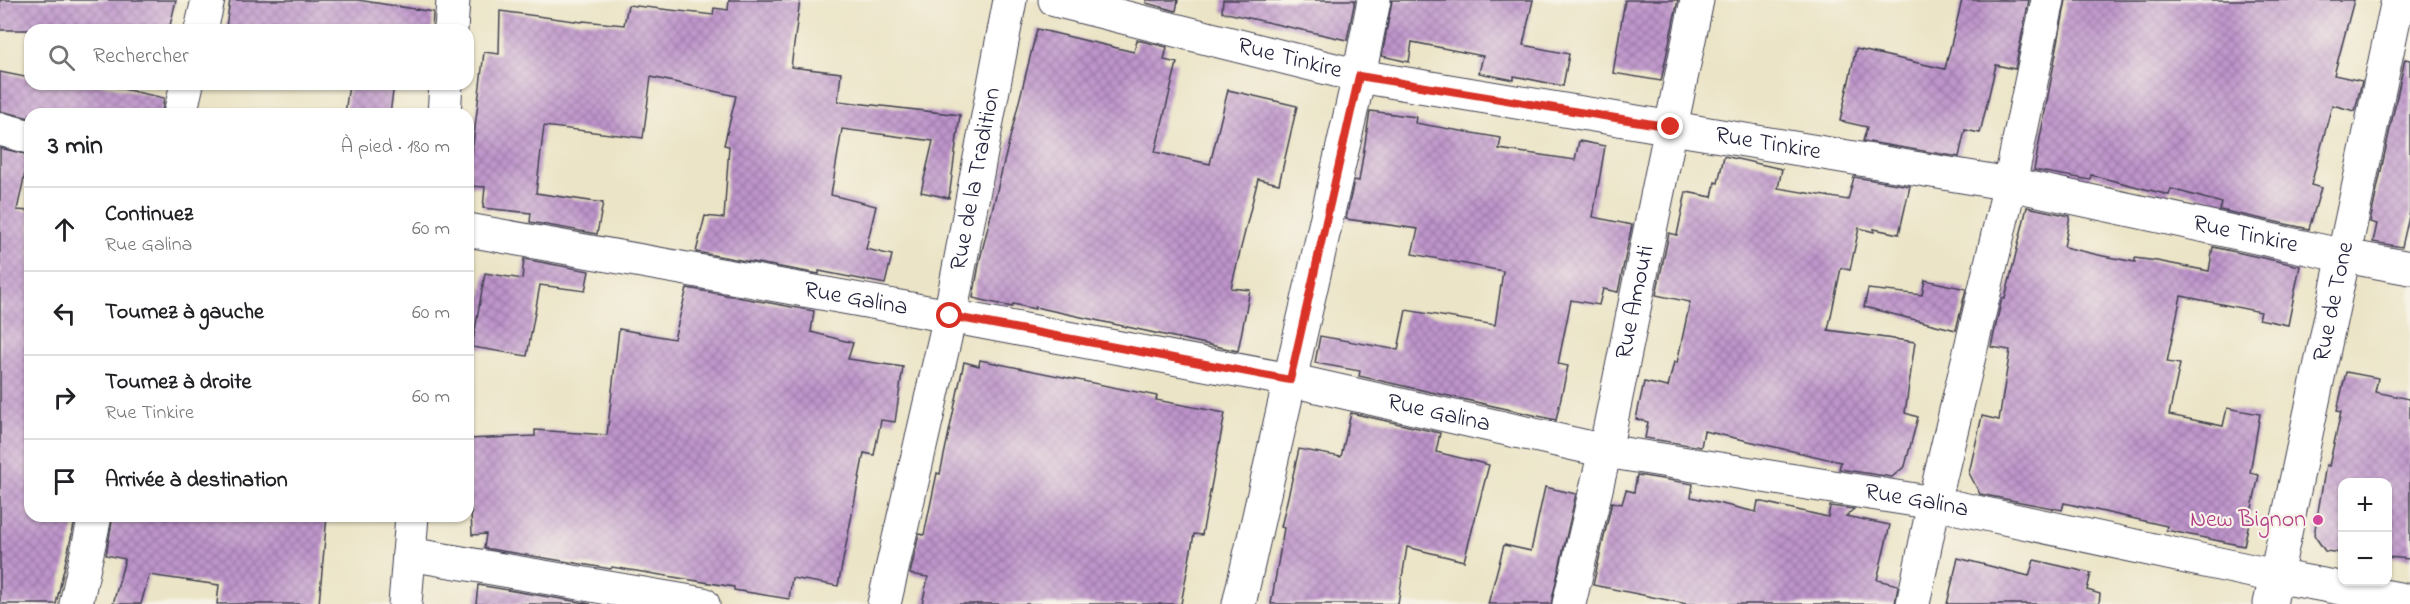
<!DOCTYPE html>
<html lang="fr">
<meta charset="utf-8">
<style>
:root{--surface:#fff;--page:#f6f6f6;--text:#202124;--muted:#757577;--line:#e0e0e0}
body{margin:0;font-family:"Indie Flower",sans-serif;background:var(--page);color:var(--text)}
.controls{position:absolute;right:18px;bottom:18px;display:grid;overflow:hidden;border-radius:12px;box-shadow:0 2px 4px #0004}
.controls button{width:54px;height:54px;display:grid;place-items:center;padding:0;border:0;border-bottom:2px solid var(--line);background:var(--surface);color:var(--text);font:30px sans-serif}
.stop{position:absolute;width:18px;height:18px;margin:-14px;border:4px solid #d93025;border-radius:50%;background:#fff}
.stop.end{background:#d93025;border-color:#fff;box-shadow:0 2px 6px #0008}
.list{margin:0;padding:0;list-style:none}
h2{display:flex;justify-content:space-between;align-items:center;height:78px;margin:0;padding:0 24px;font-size:26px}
h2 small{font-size:20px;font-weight:400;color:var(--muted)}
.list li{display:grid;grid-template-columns:39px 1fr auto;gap:18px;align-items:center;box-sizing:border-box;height:84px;padding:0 24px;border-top:2px solid var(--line)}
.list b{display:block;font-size:22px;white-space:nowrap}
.list p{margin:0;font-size:20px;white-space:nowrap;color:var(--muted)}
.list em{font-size:20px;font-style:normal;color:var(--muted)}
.icon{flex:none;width:33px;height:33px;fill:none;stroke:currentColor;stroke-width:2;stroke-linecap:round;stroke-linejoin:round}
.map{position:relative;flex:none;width:2410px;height:604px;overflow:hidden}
.search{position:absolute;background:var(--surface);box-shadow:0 2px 4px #0004;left:24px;top:24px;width:450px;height:66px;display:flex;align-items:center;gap:15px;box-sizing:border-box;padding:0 21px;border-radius:18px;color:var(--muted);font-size:22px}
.panel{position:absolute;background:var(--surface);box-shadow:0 2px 4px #0004;left:24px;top:108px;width:450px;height:414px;border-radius:18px}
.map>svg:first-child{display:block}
.building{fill:url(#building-cross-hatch)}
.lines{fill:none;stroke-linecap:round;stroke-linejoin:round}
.minor-casing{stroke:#403f50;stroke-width:35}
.minor{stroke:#fff;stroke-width:33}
.route{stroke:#d93025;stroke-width:8}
.hotel-dot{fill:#d1479c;stroke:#f7f3e8;stroke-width:2}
.labels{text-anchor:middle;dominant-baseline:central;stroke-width:4.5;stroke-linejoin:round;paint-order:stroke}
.street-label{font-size:24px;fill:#22223b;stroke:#f7f3e8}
.hotel-label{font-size:24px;fill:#b23c85;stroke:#f7f3e8;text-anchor:end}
</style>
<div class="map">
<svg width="2410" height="604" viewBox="0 0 2410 604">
<defs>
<pattern id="building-cross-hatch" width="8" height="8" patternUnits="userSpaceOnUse" patternTransform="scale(1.5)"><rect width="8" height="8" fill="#be94cb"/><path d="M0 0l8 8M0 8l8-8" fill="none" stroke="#9a78a6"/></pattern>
</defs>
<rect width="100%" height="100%" fill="#f7f3e8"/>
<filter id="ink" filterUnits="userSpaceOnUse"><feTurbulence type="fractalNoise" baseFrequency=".0167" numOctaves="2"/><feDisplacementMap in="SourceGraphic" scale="12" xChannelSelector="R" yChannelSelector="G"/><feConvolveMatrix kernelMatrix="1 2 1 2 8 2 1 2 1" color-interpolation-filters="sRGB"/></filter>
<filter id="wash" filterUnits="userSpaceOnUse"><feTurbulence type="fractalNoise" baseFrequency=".008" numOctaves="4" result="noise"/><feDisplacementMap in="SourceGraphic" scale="24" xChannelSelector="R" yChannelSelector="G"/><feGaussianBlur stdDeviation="1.35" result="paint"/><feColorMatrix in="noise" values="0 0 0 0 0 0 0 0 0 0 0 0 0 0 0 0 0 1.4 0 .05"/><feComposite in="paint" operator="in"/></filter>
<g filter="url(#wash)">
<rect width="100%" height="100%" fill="#ebe4c6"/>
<g id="blocks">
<g class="building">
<polygon points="0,0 176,0 169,30 0,30"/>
<polygon points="230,0 358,0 433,12 432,30 246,30 226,27"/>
<polygon points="729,0 800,0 791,67 841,73 838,101 960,115 949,198 921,192 933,141 842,129 831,195 876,206 866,249 892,255 885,284 819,271 819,274 696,252 705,216 724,218 729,146 724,145 736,96 651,77 643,138 544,126 536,193 603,203 597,234 530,222 531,213 483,208 485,187 468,186 484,52 499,54 500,11 582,22 583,21 624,25 628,5 713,15 714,8 728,10"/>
<polygon points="1146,0 1178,0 1176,11 1146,3"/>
<polygon points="1223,0 1355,0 1347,40 1222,12"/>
<polygon points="1392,0 1533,0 1523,45 1569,54 1563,86 1514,76 1514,80 1479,73 1483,56 1412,42 1409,62 1382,56"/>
<polygon points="1625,0 1678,0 1661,81 1613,73"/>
<polygon points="1962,0 2029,0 2015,69 1996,65 1980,133 1965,130 1959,157 1863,141 1867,127 1840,121 1856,49 1945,69"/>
<polygon points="2066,0 2354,0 2334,75 2362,81 2355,111 2332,105 2311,185 2321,188 2309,229 2220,210 2222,203 2171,189 2169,195 2091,175 2090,180 2034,170"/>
<polygon points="1037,29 1134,52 1137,40 1167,47 1164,60 1177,63 1155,152 1210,164 1228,90 1297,106 1279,184 1258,179 1231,288 1250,290 1238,351 1035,307 1035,309 1013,304 1012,307 973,298 980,259"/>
<polygon points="2405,59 2410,60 2410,212 2402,247 2373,242 2377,224 2370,222"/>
<polygon points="0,72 30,78 30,84 100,84 164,98 162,114 30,114 30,118 0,111"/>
<polygon points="349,84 394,84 390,114 345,114"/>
<polygon points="1370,111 1416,117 1415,123 1501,138 1499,149 1575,160 1579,141 1605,146 1593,217 1632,225 1618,292 1603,289 1599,305 1571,300 1558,364 1568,366 1556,420 1359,376 1360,371 1315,363 1320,336 1398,350 1406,310 1495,325 1503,271 1412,254 1418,229 1346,219 1354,180 1359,181"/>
<polygon points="0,148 29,155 17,210 30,211 30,516 76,516 56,604 0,604"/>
<polygon points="1724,156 1782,169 1778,188 1848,200 1854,177 1910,186 1899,234 1874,229 1874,232 1859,228 1850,270 1841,268 1828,330 1915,342 1905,413 1918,417 1905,466 1892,477 1839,469 1841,462 1704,431 1701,447 1645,438 1648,422 1636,419 1644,382 1668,387 1674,362 1677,363 1690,302 1656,295 1669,233 1677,235 1686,192 1712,197 1715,182 1718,183"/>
<polygon points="2027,207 2070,216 2064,247 2103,256 2135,262 2135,258 2157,261 2209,271 2213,247 2300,266 2288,325 2259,319 2261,312 2181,296 2167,362 2180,364 2169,415 2223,426 2227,408 2260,414 2250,473 2259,475 2244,546 2166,530 2167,526 2064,503 2062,510 1980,494 1969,473 1982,416 1999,420 2010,350 1991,347 2002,298 2005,299"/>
<polygon points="524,259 589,271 585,291 540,285 527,356 472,347 485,273 522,279"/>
<polygon points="1925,280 1966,289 1956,330 1864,307 1868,289 1922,295"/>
<polygon points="687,288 814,311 811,332 853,343 848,359 903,367 895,422 881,420 874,455 864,453 838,586 792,578 789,599 734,590 734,587 612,567 611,569 484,548 486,534 472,535 468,439 535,436 535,430 607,435 619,329 674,339"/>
<polygon points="980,360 1157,396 1156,400 1225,413 1202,535 1194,534 1181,604 922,604 928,577 910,574 919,534 924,535 937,473 940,474 964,362 979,366"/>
<polygon points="2346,372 2378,378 2375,392 2410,399 2410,559 2388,557 2388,483 2343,483 2343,553 2325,551 2314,535 2326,465 2329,466 2341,412 2337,411"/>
<polygon points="1351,413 1440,433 1436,452 1489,465 1464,561 1407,547 1398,604 1271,604 1284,528 1281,527 1299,449 1341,457"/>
<polygon points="1637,475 1693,484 1691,497 1756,512 1758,501 1828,517 1830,506 1854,509 1846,516 1890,525 1877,580 1898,585 1895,604 1687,604 1593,585 1612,502 1622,504 1626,490 1634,492"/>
<polygon points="1545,487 1576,494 1551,604 1488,604 1504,545 1531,551"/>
<polygon points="113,516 220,516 244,518 245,516 327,516 319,604 217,604 219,585 149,575 141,604 113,604 125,559 106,555"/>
<polygon points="1958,558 2029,576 2034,560 2091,573 2087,590 2100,594 2099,604 1947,604"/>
<polygon points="478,585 591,604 476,604"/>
</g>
</g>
</g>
<g filter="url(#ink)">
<use href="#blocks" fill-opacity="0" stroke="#403f50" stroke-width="1.5"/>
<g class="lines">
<defs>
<g id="minor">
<path id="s1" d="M1055,0L1359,76L2010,184L2345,256L2410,268"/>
<polyline points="201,30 208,0"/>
<polyline points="451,30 453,0"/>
<polyline points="180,114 187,84"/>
<polyline points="444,114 446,84"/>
<polyline points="0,129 30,137"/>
<path id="s2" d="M468,230L950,316L1290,380L1605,451L1934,503L2275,576L2410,601"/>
<polyline points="409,554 703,604"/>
<polyline points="76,604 95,516"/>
<polyline points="405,604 412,516"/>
<path id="s3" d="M884,604L950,316L1010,0"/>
<polyline points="1239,604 1359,76 1374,0"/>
<path id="s4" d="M1569,604L1605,451L1697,0"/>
<polyline points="1913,604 1934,503 2010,184 2048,0"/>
<path id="s5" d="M2270,604L2398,0"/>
</g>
</defs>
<use href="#minor" class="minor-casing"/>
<use href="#minor" class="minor"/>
</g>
</g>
<g class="lines" filter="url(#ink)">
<polyline class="route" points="950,316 1290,380 1359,76 1671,127"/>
</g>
<circle class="hotel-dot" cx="2318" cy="520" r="6"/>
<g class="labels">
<g class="street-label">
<text stroke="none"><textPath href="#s1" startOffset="242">Rue Tinkire</textPath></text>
<text stroke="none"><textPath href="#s1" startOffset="728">Rue Tinkire</textPath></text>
<text stroke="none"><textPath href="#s3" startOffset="435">Rue de la Tradition</textPath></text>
<text stroke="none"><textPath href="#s1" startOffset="1214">Rue Tinkire</textPath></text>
<text stroke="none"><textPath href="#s2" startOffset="394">Rue Galina</textPath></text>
<text stroke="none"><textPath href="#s5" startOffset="309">Rue de Tone</textPath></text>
<text stroke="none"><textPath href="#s4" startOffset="309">Rue Amouti</textPath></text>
<text stroke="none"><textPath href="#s2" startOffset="988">Rue Galina</textPath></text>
<text stroke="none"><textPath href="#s2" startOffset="1474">Rue Galina</textPath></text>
</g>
<g class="hotel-label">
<text x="2306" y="520">New Bignon</text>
</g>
</g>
</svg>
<div class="controls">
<button>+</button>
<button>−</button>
</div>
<div class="stop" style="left:950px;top:316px"></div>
<div class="stop end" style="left:1671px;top:127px"></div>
<div class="search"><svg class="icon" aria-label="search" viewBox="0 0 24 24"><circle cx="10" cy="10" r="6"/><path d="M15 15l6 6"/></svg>Rechercher</div>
<section class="panel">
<h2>3 min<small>À pied · 180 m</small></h2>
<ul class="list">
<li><svg class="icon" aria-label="ahead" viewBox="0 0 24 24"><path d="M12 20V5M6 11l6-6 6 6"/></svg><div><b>Continuez</b><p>Rue Galina</p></div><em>60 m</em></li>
<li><svg class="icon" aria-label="left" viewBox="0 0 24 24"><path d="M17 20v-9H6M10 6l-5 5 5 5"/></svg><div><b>Tournez à gauche</b></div><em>60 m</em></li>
<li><svg class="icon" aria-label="right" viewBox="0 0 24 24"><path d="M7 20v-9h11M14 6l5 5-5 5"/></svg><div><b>Tournez à droite</b><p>Rue Tinkire</p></div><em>60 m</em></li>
<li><svg class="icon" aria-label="arrive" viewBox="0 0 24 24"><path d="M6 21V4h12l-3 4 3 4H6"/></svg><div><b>Arrivée à destination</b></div></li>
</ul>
</section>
</div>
